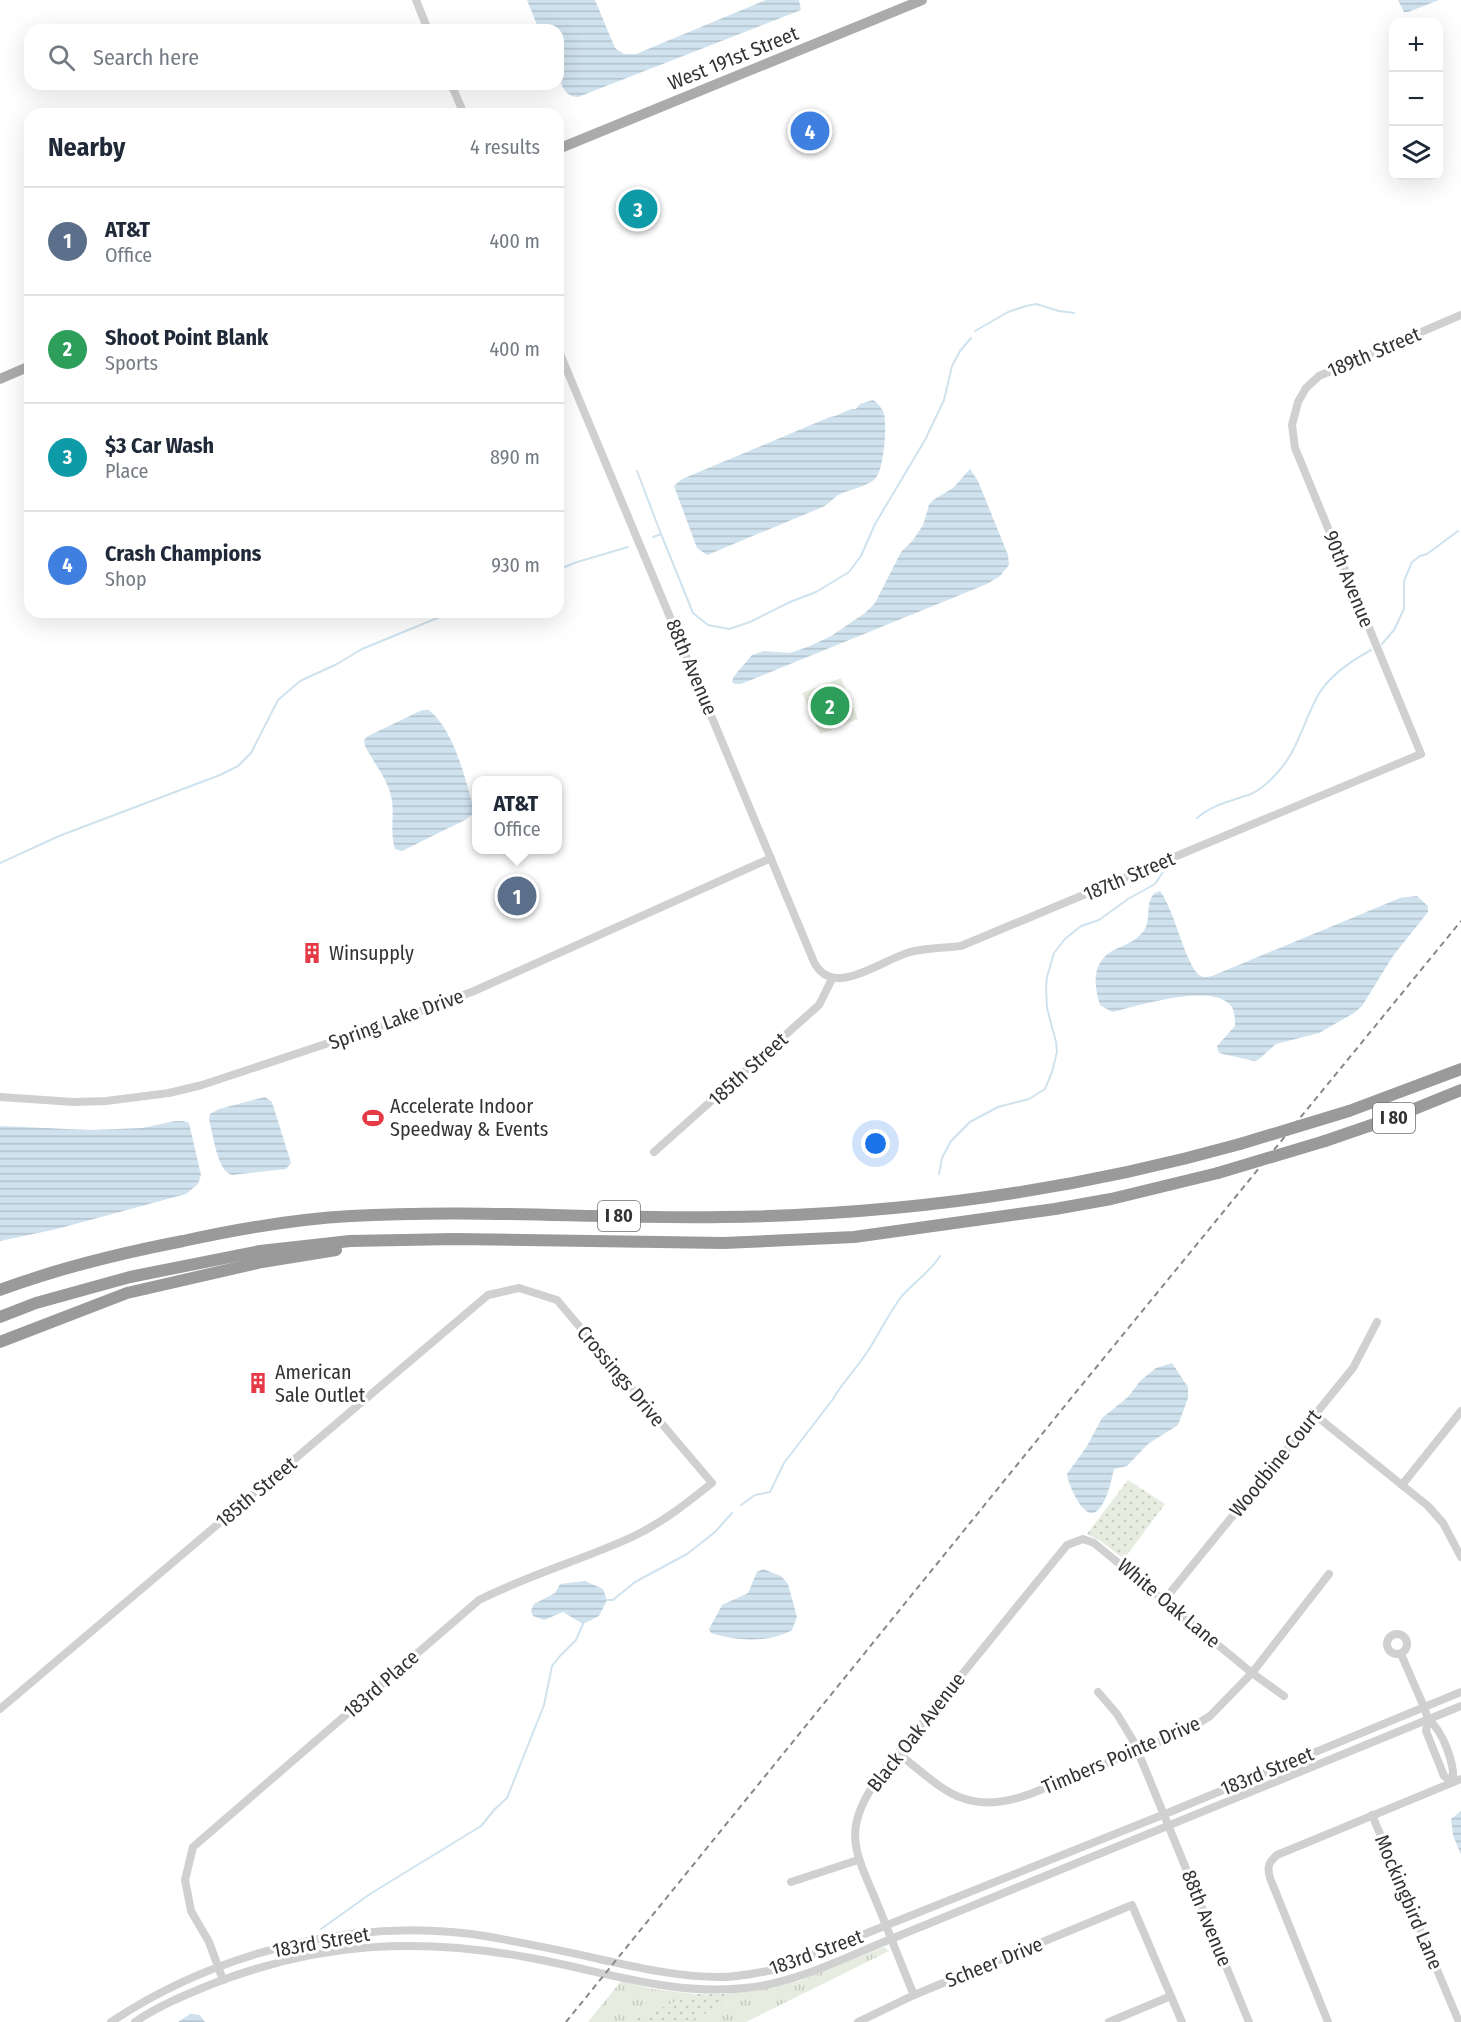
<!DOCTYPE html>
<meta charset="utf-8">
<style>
:root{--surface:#fff;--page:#f2f2f3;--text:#1f2937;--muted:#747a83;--line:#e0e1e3;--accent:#e63946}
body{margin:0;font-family:"Fira Sans Condensed",sans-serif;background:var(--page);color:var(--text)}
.controls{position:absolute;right:18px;top:18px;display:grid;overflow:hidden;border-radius:12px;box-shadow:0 6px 24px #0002}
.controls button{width:54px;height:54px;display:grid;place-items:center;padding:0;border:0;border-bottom:2px solid var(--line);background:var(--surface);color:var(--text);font:30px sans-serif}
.you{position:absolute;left:876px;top:1144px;width:21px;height:21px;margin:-15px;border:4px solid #fff;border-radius:50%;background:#1a73e8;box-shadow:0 0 0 9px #1a73e833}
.badge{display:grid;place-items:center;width:39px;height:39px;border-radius:50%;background:var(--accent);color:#fff;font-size:20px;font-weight:700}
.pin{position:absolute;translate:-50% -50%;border:3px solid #fff;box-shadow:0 2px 6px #0006}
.popup{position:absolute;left:472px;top:776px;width:90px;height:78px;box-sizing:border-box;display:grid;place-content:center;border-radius:12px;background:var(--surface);filter:drop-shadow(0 2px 4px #0005);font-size:20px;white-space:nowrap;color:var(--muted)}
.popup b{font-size:22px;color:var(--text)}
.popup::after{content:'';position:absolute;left:50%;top:100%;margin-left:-12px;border:12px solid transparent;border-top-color:var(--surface)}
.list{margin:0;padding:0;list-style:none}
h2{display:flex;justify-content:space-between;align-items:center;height:78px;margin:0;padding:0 24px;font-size:26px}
h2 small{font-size:20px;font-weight:400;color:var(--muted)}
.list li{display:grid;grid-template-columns:39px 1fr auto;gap:18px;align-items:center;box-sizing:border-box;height:108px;padding:0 24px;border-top:2px solid var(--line)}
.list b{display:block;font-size:22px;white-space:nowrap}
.list p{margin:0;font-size:20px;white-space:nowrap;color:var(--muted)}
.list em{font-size:20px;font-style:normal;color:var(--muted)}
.icon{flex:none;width:33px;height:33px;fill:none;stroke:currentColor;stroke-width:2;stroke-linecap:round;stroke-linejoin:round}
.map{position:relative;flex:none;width:1461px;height:2022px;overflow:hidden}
.search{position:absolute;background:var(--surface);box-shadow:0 6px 24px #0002;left:24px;top:24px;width:540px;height:66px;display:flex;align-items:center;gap:15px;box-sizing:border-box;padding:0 21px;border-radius:18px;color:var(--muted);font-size:22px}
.panel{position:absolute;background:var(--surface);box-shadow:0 6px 24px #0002;left:24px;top:108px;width:540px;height:510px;border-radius:18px}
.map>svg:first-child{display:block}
.grass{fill:url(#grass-tufts)}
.park{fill:url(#park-dots)}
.pitch{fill:#e6ecdf}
.water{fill:url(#water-rules)}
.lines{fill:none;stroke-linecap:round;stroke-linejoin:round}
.stream{stroke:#cfe2ee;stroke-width:2}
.minor{stroke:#d0d0d0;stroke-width:8}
.major{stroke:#ababab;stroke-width:10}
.highway{stroke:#9a9a9a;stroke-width:12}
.rail{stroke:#888;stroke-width:2;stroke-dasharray:6 4.5;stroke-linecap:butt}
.highway-bridge{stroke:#9a9a9a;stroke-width:12}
.labels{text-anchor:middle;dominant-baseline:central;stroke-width:6;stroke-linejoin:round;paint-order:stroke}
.shield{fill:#fff;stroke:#707070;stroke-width:1.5}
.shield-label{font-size:18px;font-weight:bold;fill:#333}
.street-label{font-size:20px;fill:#333;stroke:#fff}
.poi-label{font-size:20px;fill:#333;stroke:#fff;text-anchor:start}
</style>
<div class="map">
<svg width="1461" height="2022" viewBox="0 0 1461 2022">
<defs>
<pattern id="grass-tufts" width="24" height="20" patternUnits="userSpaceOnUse" patternTransform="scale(1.5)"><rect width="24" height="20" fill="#e6ecdf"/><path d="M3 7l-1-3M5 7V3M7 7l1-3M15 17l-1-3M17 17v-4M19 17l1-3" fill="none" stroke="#c6cbc0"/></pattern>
<pattern id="park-dots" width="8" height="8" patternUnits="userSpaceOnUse" patternTransform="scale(1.5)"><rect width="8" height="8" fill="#e6ecdf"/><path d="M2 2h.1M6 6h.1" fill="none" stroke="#c6cbc0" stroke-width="1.8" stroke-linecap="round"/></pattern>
<pattern id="water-rules" width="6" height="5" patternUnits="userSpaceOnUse" patternTransform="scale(1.5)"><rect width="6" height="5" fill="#cfe2ee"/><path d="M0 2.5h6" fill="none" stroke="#b2c2cd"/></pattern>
</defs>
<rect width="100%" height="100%" fill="#fff"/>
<g class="grass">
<polygon points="884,1947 889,1951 746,2022 685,2022 728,2004 724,1994 759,1989 799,1981"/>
<polygon points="621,1981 653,1989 695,1994 626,2022 588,2022"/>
</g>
<g class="park">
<polygon points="1128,1480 1165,1504 1124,1559 1099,1540 1087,1534"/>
<polygon points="695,1994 724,1994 728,2004 685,2022 626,2022"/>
</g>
<polygon class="pitch" points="841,678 858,719 820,734 802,693"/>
<g class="water">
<path d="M527,0H595L615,48L624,54H636L766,0H799L801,10L578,97C552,97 558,48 558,30H539Z"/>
<polygon points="1398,0 1439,0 1408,12 1404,12"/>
<path d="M873,400C878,403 882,408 884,414C887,426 884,471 875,479C866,487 851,489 840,494C835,497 830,502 825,506L712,553L707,555L697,548L674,486L682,479L830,417C839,416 848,408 856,409L860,404Z"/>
<polygon points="970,469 978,481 1008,555 1009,565 1000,576 987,584 741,684 735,684 732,682 734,676 752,655 764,651 790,653 810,646 831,636 865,613 875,603 901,552 913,540 923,525 929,505 933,500 953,488"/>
<path d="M422,710H429C455,732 465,778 474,810L473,814L465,820L402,851L395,849C389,831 396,811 390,792C385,776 372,760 365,746L364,740L368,736Z"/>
<path d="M1160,891C1174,909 1185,963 1199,975C1203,978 1207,977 1212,976L1400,898L1417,896L1428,906V912L1393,956L1362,1006L1354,1013L1319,1033L1276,1044L1258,1060L1254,1061L1219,1053L1217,1046L1235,1026C1235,1020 1235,1013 1232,1007C1215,981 1137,1006 1112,1012L1100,1005C1093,983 1092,960 1116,949C1127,944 1140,939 1146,927C1151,916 1144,895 1160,891Z"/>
<path d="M265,1097L272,1102L291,1163L286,1169L232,1175C217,1171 213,1134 209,1119L210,1114L219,1109Z"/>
<polygon points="175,1121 183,1121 189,1123 201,1175 198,1184 186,1194 57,1229 0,1241 0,1126 90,1130 142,1128"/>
<path d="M1172,1363L1188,1387V1398L1178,1425L1148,1444L1127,1466L1114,1469C1111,1481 1108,1499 1099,1509C1085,1526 1068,1484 1067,1474L1087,1446L1102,1418L1128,1397L1141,1380L1156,1368Z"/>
<path d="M763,1569L781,1576L788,1584L797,1617L792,1630C770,1643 736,1641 711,1633L709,1629L722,1605L748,1593L757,1572Z"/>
<polygon points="585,1581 603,1589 607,1600 599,1616 583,1624 563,1612 544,1620 533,1616 531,1611 534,1604 555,1593 560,1584"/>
<polygon points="1461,1811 1461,1855 1453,1835 1451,1819"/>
<polygon points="190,2014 200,2015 205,2022 178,2022"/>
</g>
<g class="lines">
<g class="stream">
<polyline points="975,331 1008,312 1026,306 1036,304 1059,311 1074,313"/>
<polyline points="637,471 661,534"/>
<polyline points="653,537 661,534 693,613 708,625 729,629 750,622 790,602 816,592 849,572 861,556 875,524 925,440 944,400 952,366 960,351 971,338"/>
<polyline points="558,570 574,563 628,547"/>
<polyline points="1382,644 1394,630 1404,609 1404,581 1412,562 1420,556 1427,554 1458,531"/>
<path d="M1197,818C1213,804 1232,801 1251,794C1261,789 1269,782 1276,774C1297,753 1303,723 1317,697C1328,676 1351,661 1371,650"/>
<polyline points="0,863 59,836 220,775 238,766 251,753 278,700 300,681 337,664 362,649 452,612"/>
<polyline points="939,1174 942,1158 951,1141 970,1122 998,1107 1029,1099 1045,1089 1052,1072 1057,1052 1056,1042 1047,1008 1046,987 1047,977 1054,953 1065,939 1081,926 1099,920 1128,899 1155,884 1167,866"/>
<path d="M741,1505L755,1495L770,1492L784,1463L833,1399C840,1386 851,1375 860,1362C876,1342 886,1316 902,1296C913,1283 932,1270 940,1256"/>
<polyline points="607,1600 613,1600 635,1582 687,1554 715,1532 732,1513"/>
<polyline points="321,1929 370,1894 481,1826 495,1809 507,1798 544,1705 552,1666 560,1656 576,1640 583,1624"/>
</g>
<g class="minor">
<polyline points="416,0 428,30"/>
<polyline points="451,84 464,114"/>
<path d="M558,349L814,962C833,1000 881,960 910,952C926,948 945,948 961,946L1421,754L1295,448L1292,425L1298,402L1306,388L1319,376L1461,315"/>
<polyline points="0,1097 74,1102 106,1101 169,1093 202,1085 392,1022 474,991 771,858"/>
<polyline points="654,1152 819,1005 832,979"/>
<polyline points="1315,1415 1428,1506 1443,1523 1461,1557"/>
<polyline points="1402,1485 1461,1411"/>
<polyline points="1165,1599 1353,1368 1377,1322"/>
<circle cx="1397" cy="1644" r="10"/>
<path d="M1401,1654L1424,1707L1428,1719L1426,1731L1444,1776L1453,1782C1455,1764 1443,1731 1428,1719"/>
<polyline points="1098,1692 1117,1714 1134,1742 1249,2022"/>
<path d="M0,1709L488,1295L519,1288L557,1300L712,1483C687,1503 662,1523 632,1537C582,1560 528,1575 479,1600L193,1847L185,1880L191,1911L209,1942L223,1980"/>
<path d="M898,1753C945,1791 967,1817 1030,1794L1186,1731L1210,1716L1252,1673L1329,1574"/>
<polyline points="1372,1815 1459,2022"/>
<polyline points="791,1882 858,1860"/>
<path d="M914,1995C903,1969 893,1943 883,1918C859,1855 835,1835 882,1773L1067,1545L1083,1539L1094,1543L1252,1673L1284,1696"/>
<path d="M111,2022C219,1950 362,1915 491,1937C528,1944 566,1951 603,1960C641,1968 679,1977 719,1977C739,1977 758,1973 777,1969L1165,1814L1461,1692"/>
<path d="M135,2022C158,2006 185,1995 212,1984C319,1942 419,1937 531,1958C602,1971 673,1996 745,1988C796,1983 844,1958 891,1939L1461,1706"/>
<polyline points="858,2022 914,1995 1132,1905 1182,2022"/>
<polyline points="1109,2022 1171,1996"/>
<path d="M1328,2022L1270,1878C1267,1867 1268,1863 1277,1855L1461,1779"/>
</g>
<g class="major">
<polyline points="558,149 922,0"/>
<polyline points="0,379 30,366"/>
</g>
<g class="highway">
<polyline points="1349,1111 1461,1069"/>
<polyline points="1325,1141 1392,1118 1461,1090"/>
<path d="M0,1290C59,1268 121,1253 183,1241C238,1229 294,1219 351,1216C475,1209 599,1219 723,1217C898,1215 1072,1191 1240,1144"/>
<polyline points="0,1317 36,1303 130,1277 260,1251 350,1241 455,1239 724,1243 854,1237 1055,1209 1111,1199 1218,1173"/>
<polyline points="0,1342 127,1293 262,1262 336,1250"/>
</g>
<polyline class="rail" points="566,2022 1072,1397 1461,921"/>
<g class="highway-bridge">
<polyline points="1240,1144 1349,1111"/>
<polyline points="1218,1173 1325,1141"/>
</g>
</g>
<defs>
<symbol id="building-bare" viewBox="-9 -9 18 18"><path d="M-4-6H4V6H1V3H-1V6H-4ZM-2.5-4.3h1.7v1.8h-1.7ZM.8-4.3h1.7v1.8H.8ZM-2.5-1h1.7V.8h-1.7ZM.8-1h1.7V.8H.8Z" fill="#e63946" stroke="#fff" stroke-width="2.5" paint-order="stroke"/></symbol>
<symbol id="stadium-bare" viewBox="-9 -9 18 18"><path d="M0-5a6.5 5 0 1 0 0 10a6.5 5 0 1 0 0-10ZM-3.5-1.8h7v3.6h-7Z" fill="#e63946" stroke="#fff" stroke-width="2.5" paint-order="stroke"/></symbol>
</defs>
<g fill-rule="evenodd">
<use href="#building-bare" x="297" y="938" width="30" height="30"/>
<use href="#stadium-bare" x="358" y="1103" width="30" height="30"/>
<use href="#building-bare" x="243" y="1368" width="30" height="30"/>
</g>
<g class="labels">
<g class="shield">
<rect x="1373" y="1103" width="42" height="30" rx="4.5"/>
<rect x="598" y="1201" width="42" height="30" rx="4.5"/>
</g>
<g class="shield-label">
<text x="1394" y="1118">I 80</text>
<text x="619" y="1216">I 80</text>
</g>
<g class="street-label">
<text transform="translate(733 58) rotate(-22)">West 191st Street</text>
<text transform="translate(1374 352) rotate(-23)">189th Street</text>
<text transform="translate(1349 579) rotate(68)">90th Avenue</text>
<text transform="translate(692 667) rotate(67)">88th Avenue</text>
<text transform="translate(1129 876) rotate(-23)">187th Street</text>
<text transform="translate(396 1019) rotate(-20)">Spring Lake Drive</text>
<text transform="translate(748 1069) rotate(-42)">185th Street</text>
<text transform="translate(621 1376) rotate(50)">Crossings Drive</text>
<text transform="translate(1275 1463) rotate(-51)">Woodbine Court</text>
<text transform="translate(256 1492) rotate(-40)">185th Street</text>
<text transform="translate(1169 1603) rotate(40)">White Oak Lane</text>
<text transform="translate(381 1684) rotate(-41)">183rd Place</text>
<text transform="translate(916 1732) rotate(-52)">Black Oak Avenue</text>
<text transform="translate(1121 1755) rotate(-23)">Timbers Pointe Drive</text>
<text transform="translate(1267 1771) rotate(-22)">183rd Street</text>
<text transform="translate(1409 1902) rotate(67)">Mockingbird Lane</text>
<text transform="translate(1207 1918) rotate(68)">88th Avenue</text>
<text transform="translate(321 1942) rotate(-10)">183rd Street</text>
<text transform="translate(816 1952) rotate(-20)">183rd Street</text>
<text transform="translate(994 1962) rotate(-22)">Scheer Drive</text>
</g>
<g class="poi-label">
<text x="329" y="953">Winsupply</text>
<text x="390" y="1106">Accelerate Indoor<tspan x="390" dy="23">Speedway &amp; Events</tspan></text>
<text x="275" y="1372">American<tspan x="275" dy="23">Sale Outlet</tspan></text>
</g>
</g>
</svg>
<div class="controls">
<button>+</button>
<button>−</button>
<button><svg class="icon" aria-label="layers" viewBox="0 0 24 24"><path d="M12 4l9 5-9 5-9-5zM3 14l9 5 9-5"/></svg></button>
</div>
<div class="you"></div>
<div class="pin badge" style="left:517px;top:896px;background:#5c6f8a">1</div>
<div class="popup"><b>AT&amp;T</b>Office</div>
<div class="pin badge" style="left:830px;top:706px;background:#2e9e5b">2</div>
<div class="pin badge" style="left:638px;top:209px;background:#0f9aa8">3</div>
<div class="pin badge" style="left:810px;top:131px;background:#3f7fe0">4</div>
<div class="search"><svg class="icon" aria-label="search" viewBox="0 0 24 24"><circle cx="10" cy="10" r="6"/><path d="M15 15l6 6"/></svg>Search here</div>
<section class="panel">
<h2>Nearby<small>4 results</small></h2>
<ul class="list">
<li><span class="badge" style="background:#5c6f8a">1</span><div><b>AT&amp;T</b><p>Office</p></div><em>400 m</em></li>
<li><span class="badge" style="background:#2e9e5b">2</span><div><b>Shoot Point Blank</b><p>Sports</p></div><em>400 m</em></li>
<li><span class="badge" style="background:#0f9aa8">3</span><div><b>$3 Car Wash</b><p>Place</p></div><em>890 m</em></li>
<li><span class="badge" style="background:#3f7fe0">4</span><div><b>Crash Champions</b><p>Shop</p></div><em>930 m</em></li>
</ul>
</section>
</div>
